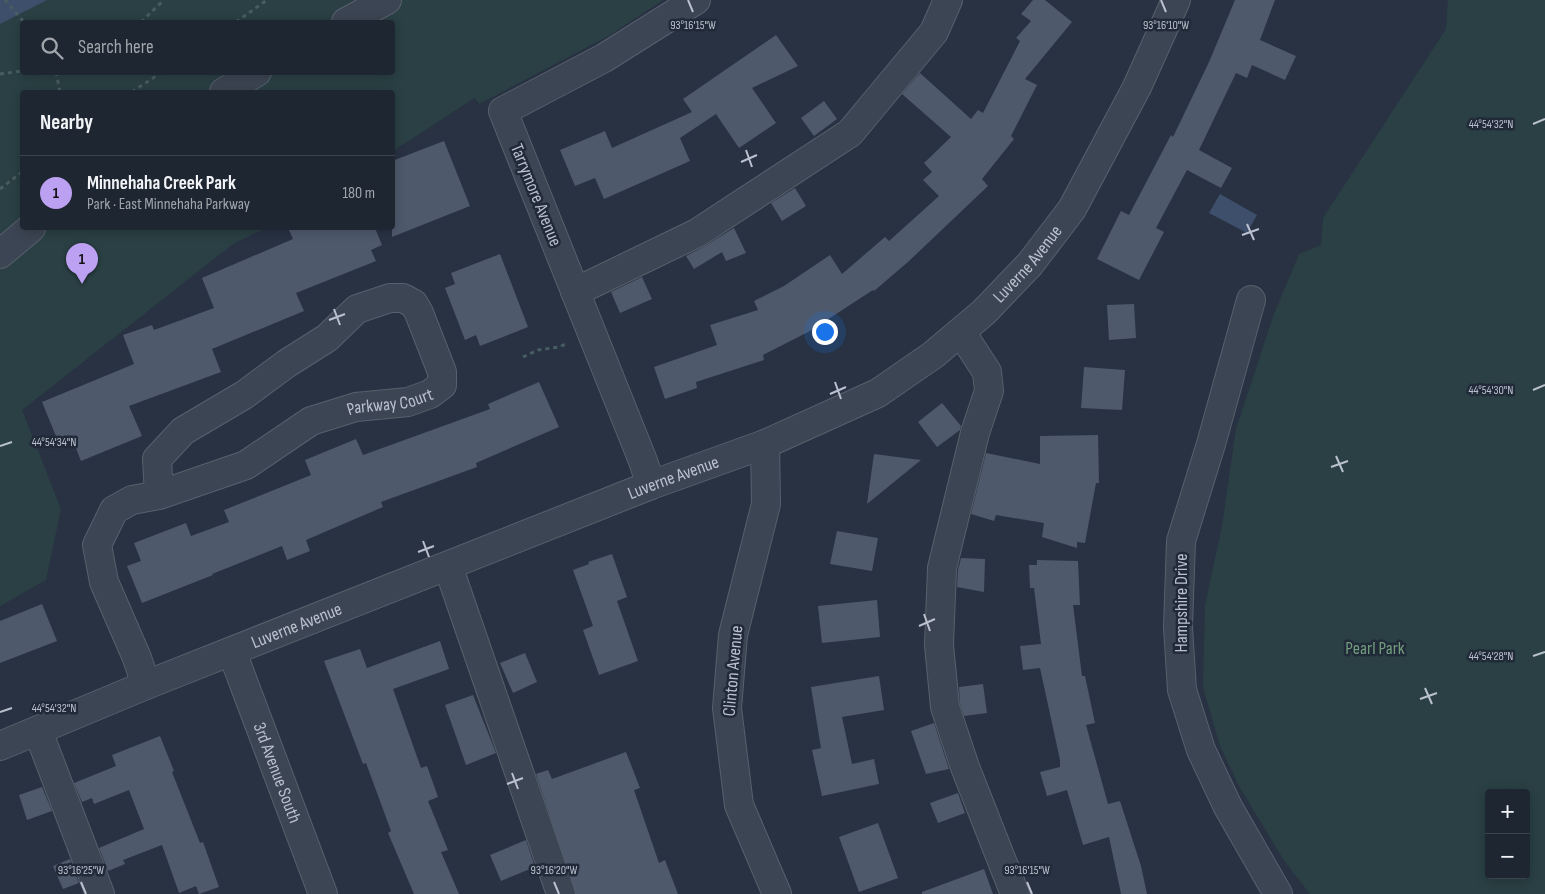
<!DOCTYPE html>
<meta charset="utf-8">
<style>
:root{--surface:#1e2632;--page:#262e3a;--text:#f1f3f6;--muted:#a1a5ac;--line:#3c434d;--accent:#bca0f2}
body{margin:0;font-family:"Sofia Sans Condensed",sans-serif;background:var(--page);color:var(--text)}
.controls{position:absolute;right:15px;bottom:15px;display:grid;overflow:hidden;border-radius:5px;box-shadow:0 2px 12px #0003}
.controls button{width:45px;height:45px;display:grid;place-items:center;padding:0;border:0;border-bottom:1px solid var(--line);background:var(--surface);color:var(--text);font:25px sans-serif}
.you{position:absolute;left:824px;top:331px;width:18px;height:18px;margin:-12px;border:4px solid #fff;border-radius:50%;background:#1a73e8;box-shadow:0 0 0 8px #1a73e833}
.badge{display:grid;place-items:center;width:32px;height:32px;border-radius:50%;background:var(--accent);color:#111;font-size:16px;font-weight:700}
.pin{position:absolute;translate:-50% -41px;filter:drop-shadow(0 1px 2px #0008)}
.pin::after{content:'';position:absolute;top:26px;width:18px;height:15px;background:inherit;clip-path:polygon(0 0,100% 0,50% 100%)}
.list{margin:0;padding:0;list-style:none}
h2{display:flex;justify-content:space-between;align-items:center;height:65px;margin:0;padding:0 20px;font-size:21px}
h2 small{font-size:16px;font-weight:400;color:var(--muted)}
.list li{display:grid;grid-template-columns:32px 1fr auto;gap:15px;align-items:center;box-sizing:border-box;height:75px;padding:0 20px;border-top:1px solid var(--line)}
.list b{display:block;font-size:19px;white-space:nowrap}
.list p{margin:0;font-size:16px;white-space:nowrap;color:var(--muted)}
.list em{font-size:16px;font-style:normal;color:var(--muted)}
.icon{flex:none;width:28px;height:28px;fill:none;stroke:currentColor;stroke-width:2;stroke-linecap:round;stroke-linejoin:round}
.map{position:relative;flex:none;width:1545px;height:894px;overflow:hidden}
.search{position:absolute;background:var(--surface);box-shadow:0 2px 12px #0003;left:20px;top:20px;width:375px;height:55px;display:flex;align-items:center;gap:12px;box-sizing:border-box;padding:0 18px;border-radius:5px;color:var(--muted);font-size:19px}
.panel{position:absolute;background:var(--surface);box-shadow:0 2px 12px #0003;left:20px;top:90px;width:375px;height:140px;border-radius:5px}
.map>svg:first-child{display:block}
.green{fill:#2a4044;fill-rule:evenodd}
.water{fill:#3e4f6c}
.building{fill:#4e596c}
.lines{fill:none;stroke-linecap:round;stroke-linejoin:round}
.minor-casing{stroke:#58606d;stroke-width:30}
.path{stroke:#485d61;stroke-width:3;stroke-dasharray:4 4;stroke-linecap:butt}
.minor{stroke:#3c4553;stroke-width:28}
.ticks{fill:none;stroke:#bac0cd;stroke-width:2}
.labels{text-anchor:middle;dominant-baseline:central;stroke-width:5;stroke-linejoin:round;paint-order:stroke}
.street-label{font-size:18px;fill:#bac0cd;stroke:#212a39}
.park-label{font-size:18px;fill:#719d7d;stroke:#212a39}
.ticks-label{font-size:12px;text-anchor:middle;fill:#bac0cd;stroke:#212a39;stroke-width:5;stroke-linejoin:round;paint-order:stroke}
</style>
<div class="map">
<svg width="1545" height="894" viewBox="0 0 1545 894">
<rect width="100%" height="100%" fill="#283243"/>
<g class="green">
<path d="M0,0H663L610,35L479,104L475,98L473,99L393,151L392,92H22V228H265L233,244L22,410L61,509L46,580L0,606ZM22,22H392V72H22Z"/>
<path d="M1448,0H1545V894H1310L1285,862L1240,788L1220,746L1203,687L1205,605L1222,526L1236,429L1274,314L1299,254L1321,245L1323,218L1446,29ZM1489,793H1526V875H1489Z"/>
</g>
<g class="water">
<polygon points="0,0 47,0 0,24"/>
<polygon points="1220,194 1257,215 1247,233 1209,213"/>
</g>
<g class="building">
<polygon points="1033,0 1045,0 1072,22 1025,79 1037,85 1011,136 1014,139 982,179 988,186 908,262 874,291 873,290 810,331 763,355 764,360 696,382 697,388 665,399 654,367 717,345 710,325 758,310 754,301 784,286 830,255 842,274 885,237 889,241 939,196 923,180 932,172 924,163 951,137 902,94 920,73 971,119 978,110 983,113 1020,41 1016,38 1031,21 1021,14"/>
<polygon points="1235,0 1275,0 1260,40 1296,56 1285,80 1252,65 1247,78 1236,73 1199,150 1232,168 1221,188 1187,170 1156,228 1164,232 1139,280 1097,259 1121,211 1129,215 1171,135 1173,137 1209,62"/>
<polygon points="776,35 798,66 752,88 776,123 739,148 716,114 680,138 690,161 604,199 595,178 575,186 560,150 605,131 612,148 692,112 683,99"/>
<polygon points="824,101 837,119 814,136 801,118"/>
<polygon points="444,141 470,206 392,237 392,161"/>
<polygon points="795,188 806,206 782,221 771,203"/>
<polygon points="288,228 375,228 382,245 371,250 376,261 296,293 304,311 212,349 221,372 129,406 142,436 81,461 73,441 60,446 42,402 134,364 123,335 152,325 154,330 214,308 202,278 293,239"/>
<polygon points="734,228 746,253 726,261 722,252 694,269 686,256 705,246"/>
<polygon points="500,254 528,327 480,346 476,335 465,340 445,288 455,284 451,273"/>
<polygon points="642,277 652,299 620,313 611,292"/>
<polygon points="1134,304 1136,338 1109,340 1107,305"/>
<polygon points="1084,367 1125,370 1122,410 1081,408"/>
<polygon points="539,382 559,427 476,463 477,467 381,502 383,507 306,540 310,551 287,560 282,546 212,574 213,575 142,603 127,566 141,561 134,543 186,523 191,536 229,522 224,510 311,475 305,460 356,439 363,455 490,409 488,404"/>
<polygon points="942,403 961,426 960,430 937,447 918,422"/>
<polygon points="1098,435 1099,483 1096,483 1085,543 1077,542 1077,548 1042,537 1044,523 996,515 994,521 971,514 986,453 1040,464 1040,436"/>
<polygon points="874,454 921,460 867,504"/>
<polygon points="837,531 878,538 872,571 830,564"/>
<polygon points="612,554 627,597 617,601 638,661 599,675 583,630 593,626 573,570 589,564 588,562"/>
<polygon points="961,558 985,559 984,592 957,587 958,570"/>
<polygon points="1037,560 1078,561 1080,605 1073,605 1082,676 1085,676 1095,723 1086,725 1108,804 1120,801 1141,866 1147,894 1121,894 1109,837 1083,845 1067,790 1047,796 1040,772 1060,767 1060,760 1040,668 1023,670 1020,646 1041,644 1034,588 1030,588 1029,565 1037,565"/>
<polygon points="877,600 880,637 822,643 818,606"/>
<polygon points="42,604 57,641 0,663 0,621"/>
<polygon points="440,641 449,669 393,689 421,768 427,766 438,797 428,801 448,850 441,852 459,894 414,894 388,833 391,831 366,763 363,764 324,661 360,649 367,668"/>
<polygon points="525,653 537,682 513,693 500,663"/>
<polygon points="879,676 884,710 842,717 852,764 874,759 879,784 822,796 812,750 821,748 811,687"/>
<polygon points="983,684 987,713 964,716 960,704 959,687"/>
<polygon points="473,695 496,753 466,765 445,705"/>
<polygon points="934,723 949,769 926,774 911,731"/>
<polygon points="160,736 174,771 172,772 200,843 203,842 219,887 199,894 196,886 179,893 162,845 123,860 125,864 108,871 99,848 144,829 129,790 94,804 92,798 82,802 74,783 116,766 112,755"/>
<polygon points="626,752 640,788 634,790 659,863 665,860 678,894 576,894 536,774 548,770 552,779"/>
<polygon points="42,787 52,811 27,820 19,795"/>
<polygon points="958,793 965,813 938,823 930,803"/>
<polygon points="878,823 898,878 859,892 839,837"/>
<polygon points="526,840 535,867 501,881 490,855"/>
<polygon points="70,859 79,883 63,889 53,866"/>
<polygon points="984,869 993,894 922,894 922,892"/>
</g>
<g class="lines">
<defs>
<g id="minor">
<polyline points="346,22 387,0"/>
<polyline points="224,92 257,72"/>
<polyline points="0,254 31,228"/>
<polyline points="575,292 697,233 850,133 934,32 948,0"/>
<polyline points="1251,300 1211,444 1181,541 1178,627 1182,690 1201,750 1228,807 1278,894"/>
<polyline points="961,332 987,372 989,391 975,433 942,568 939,645 945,707 965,767 1015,894"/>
<polyline points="765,444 766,504 733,635 727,708 739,805 777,894"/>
<polyline points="651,485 643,461 503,111 604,58 696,0"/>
<polyline points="448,566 561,894"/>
<path id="s1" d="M232,652L323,894"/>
<path id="s2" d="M146,685L137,658L104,582L97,545L114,510L132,500L159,495L246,465L311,421L356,407L408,402L430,394L442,385V372L419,313L414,304L403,298H390L357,309L327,338L286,364L244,395L183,431L157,459L159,495"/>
<polyline points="38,731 100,894"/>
<path id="s3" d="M0,746L146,685L651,485L765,444L878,393L933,355L984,312L1030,264L1072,209L1137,87L1176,0"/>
</g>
</defs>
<use href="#minor" class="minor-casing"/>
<g class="path">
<polyline points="5,0 24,22"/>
<polyline points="141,22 164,0"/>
<polyline points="236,22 267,0"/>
<polyline points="56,72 60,92"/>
<polyline points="0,74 22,71"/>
<polyline points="132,92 162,72"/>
<polyline points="0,189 22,172"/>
<polyline points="523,357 538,350 559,347 568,343"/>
</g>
<use href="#minor" class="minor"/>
</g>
<path class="ticks" d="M688,0L693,12M1161,0L1166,12M1533,124L1545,119M746,150L752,167M741,162L757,155M1247,224L1254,240M1242,235L1259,229M334,309L340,325M329,320L345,314M835,382L841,399M1533,390L1545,385M830,394L846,387M0,446L12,442M1336,456L1343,472M1331,467L1348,461M423,541L429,557M418,552L434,546M924,614L930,631M919,626L935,619M1533,656L1545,652M1425,688L1432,704M1420,699L1437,693M0,712L12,708M512,773L518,789M507,784L523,778M81,882L86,894M554,882L559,894M1027,882L1032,894"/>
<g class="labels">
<g class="street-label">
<text transform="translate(536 195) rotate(68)">Tarrymore Avenue</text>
<text stroke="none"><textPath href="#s3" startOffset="1145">Luverne Avenue</textPath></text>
<text stroke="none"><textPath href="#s2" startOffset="488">Parkway Court</textPath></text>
<text stroke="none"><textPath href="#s3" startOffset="725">Luverne Avenue</textPath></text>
<text transform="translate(1181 603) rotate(-90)">Hampshire Drive</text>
<text stroke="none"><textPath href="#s3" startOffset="320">Luverne Avenue</textPath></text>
<text transform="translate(733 671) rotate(-85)">Clinton Avenue</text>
<text stroke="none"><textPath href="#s1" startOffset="129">3rd Avenue South</textPath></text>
</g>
<g class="park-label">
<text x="1375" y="648">Pearl Park</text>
</g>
</g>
<g class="ticks-label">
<text x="693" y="29">93°16'15"W</text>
<text x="1166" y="29">93°16'10"W</text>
<text x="1491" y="128">44°54'32"N</text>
<text x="1491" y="394">44°54'30"N</text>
<text x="54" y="446">44°54'34"N</text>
<text x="1491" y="660">44°54'28"N</text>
<text x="54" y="712">44°54'32"N</text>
<text x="81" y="874">93°16'25"W</text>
<text x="554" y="874">93°16'20"W</text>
<text x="1027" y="874">93°16'15"W</text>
</g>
</svg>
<div class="controls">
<button>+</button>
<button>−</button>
</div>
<div class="you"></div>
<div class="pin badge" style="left:82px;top:284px">1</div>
<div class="search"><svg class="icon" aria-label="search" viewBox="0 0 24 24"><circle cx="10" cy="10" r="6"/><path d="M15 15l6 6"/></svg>Search here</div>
<section class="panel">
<h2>Nearby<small></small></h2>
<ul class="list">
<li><span class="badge">1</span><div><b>Minnehaha Creek Park</b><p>Park · East Minnehaha Parkway</p></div><em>180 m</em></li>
</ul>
</section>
</div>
